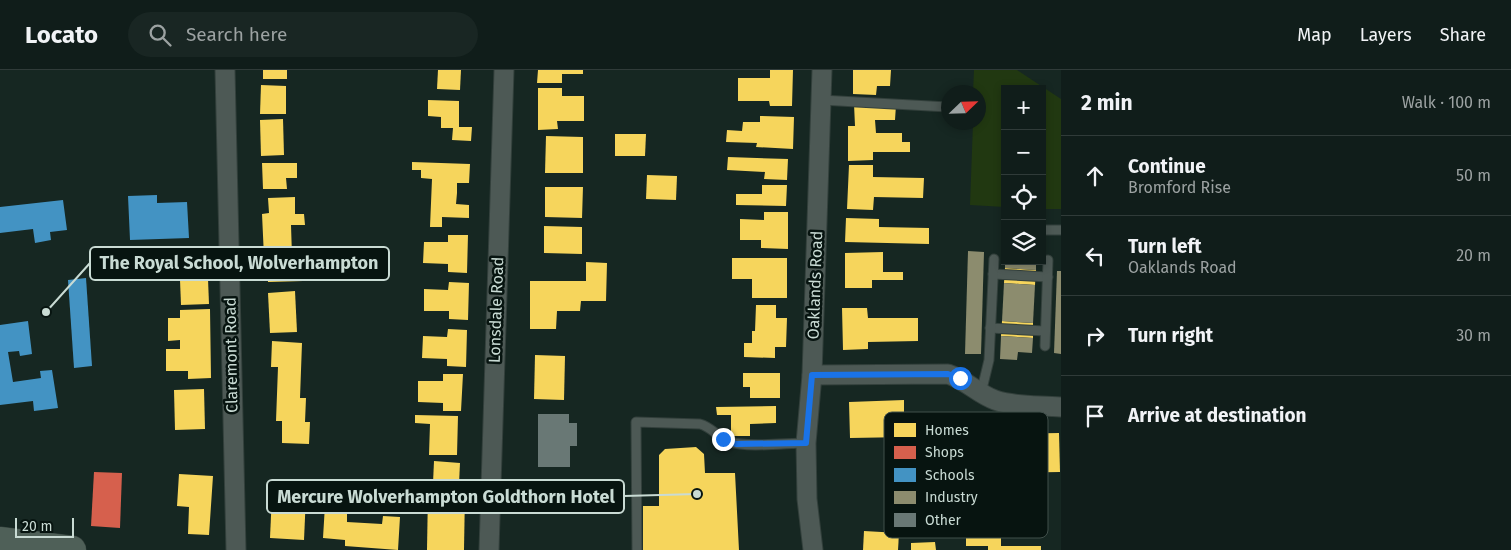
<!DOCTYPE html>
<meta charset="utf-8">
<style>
:root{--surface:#101d1a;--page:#192623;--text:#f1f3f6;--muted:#9ca2a2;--line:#303b39}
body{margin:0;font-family:"Fira Sans",sans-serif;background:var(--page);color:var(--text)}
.controls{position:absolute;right:15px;top:15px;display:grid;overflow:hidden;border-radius:0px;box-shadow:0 2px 8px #0003}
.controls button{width:45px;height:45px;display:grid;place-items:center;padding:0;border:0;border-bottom:1px solid var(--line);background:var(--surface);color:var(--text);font:25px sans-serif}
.compass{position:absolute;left:941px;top:15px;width:45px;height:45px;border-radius:50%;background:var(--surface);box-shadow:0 2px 8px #0003;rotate:67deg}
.scale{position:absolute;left:15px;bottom:12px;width:59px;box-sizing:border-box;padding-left:5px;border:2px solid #c9dbd4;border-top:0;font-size:14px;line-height:18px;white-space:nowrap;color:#c9dbd4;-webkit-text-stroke:4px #071410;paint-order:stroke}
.stop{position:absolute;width:15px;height:15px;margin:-11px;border:4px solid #1a73e8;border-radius:50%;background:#fff}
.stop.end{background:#1a73e8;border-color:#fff;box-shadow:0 1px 5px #0008}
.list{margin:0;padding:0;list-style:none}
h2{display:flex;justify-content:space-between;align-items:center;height:65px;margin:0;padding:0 20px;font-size:21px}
h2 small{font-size:16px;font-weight:400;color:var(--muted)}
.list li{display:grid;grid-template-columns:32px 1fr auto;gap:15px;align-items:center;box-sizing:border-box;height:80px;padding:0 20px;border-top:1px solid var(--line)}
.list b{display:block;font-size:19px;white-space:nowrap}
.list p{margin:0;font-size:16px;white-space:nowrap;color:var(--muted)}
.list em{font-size:16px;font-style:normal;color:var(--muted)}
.icon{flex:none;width:28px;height:28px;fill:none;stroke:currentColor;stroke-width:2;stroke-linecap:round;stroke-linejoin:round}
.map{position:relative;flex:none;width:1061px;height:480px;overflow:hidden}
header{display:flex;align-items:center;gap:30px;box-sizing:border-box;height:70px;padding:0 25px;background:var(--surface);border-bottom:1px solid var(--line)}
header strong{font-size:24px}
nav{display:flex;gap:28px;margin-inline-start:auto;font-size:18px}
.search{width:350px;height:45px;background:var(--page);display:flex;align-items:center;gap:12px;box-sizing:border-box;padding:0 18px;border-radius:28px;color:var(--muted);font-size:19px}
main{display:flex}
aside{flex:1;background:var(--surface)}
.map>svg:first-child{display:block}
.green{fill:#213811}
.homes{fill:#f6d55c}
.shops{fill:#d6604d}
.schools{fill:#4393c3}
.industry{fill:#8c8c6e}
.building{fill:#697875}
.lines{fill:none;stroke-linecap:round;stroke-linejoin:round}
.service-casing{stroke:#33403c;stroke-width:11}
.minor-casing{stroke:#33403c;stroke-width:21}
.trunk-casing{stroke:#33403c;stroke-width:29}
.service{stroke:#4d5955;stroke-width:9}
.minor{stroke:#4d5955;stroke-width:19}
.trunk{stroke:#4f6058;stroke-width:28}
.route{stroke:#1a73e8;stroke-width:6}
.labels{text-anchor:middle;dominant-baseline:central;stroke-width:5;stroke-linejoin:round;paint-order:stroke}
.street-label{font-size:16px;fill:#c9dbd4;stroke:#071410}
.key{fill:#071410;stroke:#41504b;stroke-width:1}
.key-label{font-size:14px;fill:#c9dbd4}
.leader{fill:none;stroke:#c9dbd4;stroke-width:2}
.callout-dot{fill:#c9dbd4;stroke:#071410;stroke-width:2}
.callout{fill:#071410;stroke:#c9dbd4;stroke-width:2}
.callout-label{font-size:18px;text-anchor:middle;font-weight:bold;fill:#c9dbd4}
</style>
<header>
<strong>Locato</strong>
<div class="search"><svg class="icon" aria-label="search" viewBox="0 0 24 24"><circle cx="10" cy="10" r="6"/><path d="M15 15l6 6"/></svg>Search here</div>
<nav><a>Map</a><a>Layers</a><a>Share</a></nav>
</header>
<main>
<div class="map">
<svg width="1061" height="480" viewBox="0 0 1061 480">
<rect width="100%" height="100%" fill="#162722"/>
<polygon class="green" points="974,0 1017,0 1061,29 1061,139 1042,139 1042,19 1005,19 1005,137 970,135 973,53 978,52 978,22 973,22"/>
<g class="homes">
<rect x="263" y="0" width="24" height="9"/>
<polygon points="438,0 461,0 460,20 437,19"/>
<polygon points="538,0 583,0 583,4 562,4 562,13 537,13"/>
<polygon points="770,0 793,0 792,36 770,36 769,31 738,31 738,8 770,8"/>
<polygon points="853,0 891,0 890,16 877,16 876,25 853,24"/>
<polygon points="261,15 286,16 286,44 260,44"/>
<polygon points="538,18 562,18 562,26 584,26 584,51 557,51 558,59 538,60"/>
<polygon points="428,30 459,31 459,57 472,57 471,71 452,70 453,58 441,58 441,47 428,46"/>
<polygon points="854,34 896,35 895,50 875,50 876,63 902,63 902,72 910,72 910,82 873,82 873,90 848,91 848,56 855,56"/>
<polygon points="760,46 794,47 793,79 756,77 757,73 726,72 727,60 742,61 743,52 760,52"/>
<polygon points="283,49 284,85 261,86 260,50"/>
<polygon points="615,64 646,64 645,86 615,86"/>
<polygon points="546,66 583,67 583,103 545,103"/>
<polygon points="728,87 788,89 787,110 764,109 765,102 727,100"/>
<polygon points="412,92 470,94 469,113 457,113 457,123 456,134 469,135 469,148 442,147 442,157 430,157 432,109 421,108 421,100 412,100"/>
<polygon points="262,93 297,93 297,108 286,108 287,119 263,119"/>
<polygon points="849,95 873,95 873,107 924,108 923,128 874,127 873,140 847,139"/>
<polygon points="647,105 677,106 676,130 646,129"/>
<polygon points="762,115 787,115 786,136 736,135 736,124 762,124"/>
<polygon points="545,117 583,117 582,148 545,147"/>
<polygon points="295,127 295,144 304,144 305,155 291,155 292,186 302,186 303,211 268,212 267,187 264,187 262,144 269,143 268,128"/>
<polygon points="764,142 788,142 788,179 761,178 761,170 740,170 740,149 764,150"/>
<polygon points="846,148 879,149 879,157 929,158 929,174 845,172"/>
<polygon points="544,156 582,157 582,184 544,183"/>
<polygon points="448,165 468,165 467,203 448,202 448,194 423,193 424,172 448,172"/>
<polygon points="883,182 883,202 903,202 903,210 872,210 872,218 845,218 845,183"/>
<polygon points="732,188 787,188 787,228 752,228 752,209 732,209"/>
<polygon points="586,192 607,193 606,231 581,231 580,241 557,241 556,259 530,259 530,211 586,211"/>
<polygon points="1005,198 1036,200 1035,215 1004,213"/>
<polygon points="208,209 209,234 181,235 180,210"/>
<polygon points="449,212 469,213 468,250 449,249 449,241 424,241 424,219 448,220"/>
<polygon points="295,221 297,262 270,263 268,223"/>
<polygon points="756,235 776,235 776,248 787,248 786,277 775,277 775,288 744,287 744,273 752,273 752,261 755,261"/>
<polygon points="842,238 867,238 868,248 918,248 918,271 868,272 868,279 843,280"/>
<polygon points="210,239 211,308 188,309 188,301 166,301 166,279 180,279 180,270 168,271 168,248 180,248 180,240"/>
<polygon points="1002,251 1033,253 1033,268 1001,266"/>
<polygon points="448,259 467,260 466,297 447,296 447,289 422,288 423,266 447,267"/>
<polygon points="272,271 302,273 300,328 306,328 305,352 310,352 309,374 282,373 282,351 276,351 278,297 271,297"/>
<polygon points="535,285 565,286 564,330 534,329"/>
<polygon points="743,303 780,303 780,328 750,328 750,317 743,317"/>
<polygon points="443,304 463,304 461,341 443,341 443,333 418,332 418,311 443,311"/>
<polygon points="204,319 205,359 175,360 174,320"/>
<polygon points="904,330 904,350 955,349 956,384 907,385 907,367 850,368 849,332"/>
<polygon points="776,336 776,353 750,354 750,366 731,366 731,345 717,345 716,337"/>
<polygon points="415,345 458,346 457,385 429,385 430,354 415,353"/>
<polygon points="1059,363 1060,402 1006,403 1006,364"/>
<polygon points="696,377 704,384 705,403 735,403 739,480 643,480 643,436 659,436 659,385 665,379"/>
<polygon points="434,391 460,393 459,414 433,413"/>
<polygon points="179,404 213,406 209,465 188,464 189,437 177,436"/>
<polygon points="428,422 465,422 464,480 427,480"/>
<polygon points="966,423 1001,423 1001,476 1041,476 1041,480 988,480 988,476 966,476"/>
<polygon points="272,424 306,425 304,470 270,468"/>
<polygon points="325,435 347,437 347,452 382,454 383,446 400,447 398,480 345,476 345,470 323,468"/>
<polygon points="864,461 899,463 898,480 863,480"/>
<polygon points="935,472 936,480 911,480 911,473"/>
</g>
<polygon class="shops" points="94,402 122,403 120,458 91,456"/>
<g class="schools">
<polygon points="157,125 157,133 187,132 189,168 130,170 128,126"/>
<polygon points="63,130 67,160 50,162 51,170 35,173 33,159 0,163 0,137"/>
<polygon points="86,208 92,296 74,298 68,210"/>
<polygon points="28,251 32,284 20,286 19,281 8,282 13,312 41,308 40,301 52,300 58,338 34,341 33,331 0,335 0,255"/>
</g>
<g class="industry">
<polygon points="968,181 984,182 981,284 965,284"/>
<polygon points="1005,191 1036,191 1036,200 1005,198"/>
<polygon points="1057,201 1061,201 1061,284 1054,283"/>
<polygon points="1004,213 1035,215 1033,253 1002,251"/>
<polygon points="1001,266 1033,268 1032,283 1018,282 1017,290 1000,289"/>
</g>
<polygon class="building" points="538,344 569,344 569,353 577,353 577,376 570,376 570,397 538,397"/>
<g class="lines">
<defs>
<g id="service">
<polyline points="821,30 948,37"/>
<polyline points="1042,160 1061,160"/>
<polyline points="993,204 1048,207"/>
<polyline points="990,258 1045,261"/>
<polyline points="1045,276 1048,190"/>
<polyline points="981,323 989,290 994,189"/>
<path d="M637,480L636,352L700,354C712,357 718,368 730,372C747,378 787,373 806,373"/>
</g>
<g id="minor">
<polyline points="225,0 236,480"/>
<path d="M812,305L948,304C966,310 978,324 995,330C1015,337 1040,335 1061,337"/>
<polyline points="489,480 504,0"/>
<polyline points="813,480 807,429 806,373 812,305 822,0"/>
</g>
<polyline id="trunk" points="0,471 72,480"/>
</defs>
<use href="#service" class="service-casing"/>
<use href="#minor" class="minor-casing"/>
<use href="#trunk" class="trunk-casing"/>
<use href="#service" class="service"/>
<use href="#minor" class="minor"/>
<use href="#trunk" class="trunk"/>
</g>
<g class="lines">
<polyline class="route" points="723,369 736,374 806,373 812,305 948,304 960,308"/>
</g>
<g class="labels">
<g class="street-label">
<text transform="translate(815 215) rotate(-88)">Oaklands Road</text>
<text transform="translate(496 240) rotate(-88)">Lonsdale Road</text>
<text transform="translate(231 285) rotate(-91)">Claremont Road</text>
</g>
</g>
<rect x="884" y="342" width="164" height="126" rx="8" class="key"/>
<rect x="894" y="353" width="22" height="14" fill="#f6d55c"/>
<rect x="894" y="376" width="22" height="13" fill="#d6604d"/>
<rect x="894" y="398" width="22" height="14" fill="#4393c3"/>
<rect x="894" y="421" width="22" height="13" fill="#8c8c6e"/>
<rect x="894" y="443" width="22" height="14" fill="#697875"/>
<g class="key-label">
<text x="925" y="365">Homes</text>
<text x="925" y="387">Shops</text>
<text x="925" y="410">Schools</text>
<text x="925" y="432">Industry</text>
<text x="925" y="455">Other</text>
</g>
<path class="leader" d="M46 242L90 193M697 424L624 426"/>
<g class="callout-dot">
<circle cx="46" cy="242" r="5"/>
<circle cx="697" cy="424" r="5"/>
</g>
<g class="callout">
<rect x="90" y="177" width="299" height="33" rx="5"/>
<rect x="267" y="410" width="357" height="33" rx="5"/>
</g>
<g class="callout-label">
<text x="239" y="199">The Royal School, Wolverhampton</text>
<text x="446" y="433">Mercure Wolverhampton Goldthorn Hotel</text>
</g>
</svg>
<div class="controls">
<button>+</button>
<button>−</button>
<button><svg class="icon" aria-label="locate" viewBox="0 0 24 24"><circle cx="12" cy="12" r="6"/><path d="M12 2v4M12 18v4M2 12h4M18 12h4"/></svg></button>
<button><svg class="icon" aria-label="layers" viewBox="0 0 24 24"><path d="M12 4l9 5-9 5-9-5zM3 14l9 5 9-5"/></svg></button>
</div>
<svg class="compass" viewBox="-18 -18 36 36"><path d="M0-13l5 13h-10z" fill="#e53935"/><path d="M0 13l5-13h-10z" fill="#9ca2a2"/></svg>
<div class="scale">20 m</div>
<div class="stop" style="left:960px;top:308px"></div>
<div class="stop end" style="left:723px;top:369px"></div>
</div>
<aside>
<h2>2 min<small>Walk · 100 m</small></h2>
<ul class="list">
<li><svg class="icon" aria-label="ahead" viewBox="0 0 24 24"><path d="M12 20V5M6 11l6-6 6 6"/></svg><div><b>Continue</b><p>Bromford Rise</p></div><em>50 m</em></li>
<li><svg class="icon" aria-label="left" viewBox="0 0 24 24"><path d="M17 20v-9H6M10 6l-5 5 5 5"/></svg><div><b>Turn left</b><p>Oaklands Road</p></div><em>20 m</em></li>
<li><svg class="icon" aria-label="right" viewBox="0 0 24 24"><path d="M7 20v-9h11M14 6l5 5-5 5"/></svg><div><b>Turn right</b></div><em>30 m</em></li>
<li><svg class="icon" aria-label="arrive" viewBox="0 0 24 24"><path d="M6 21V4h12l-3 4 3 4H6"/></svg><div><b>Arrive at destination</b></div></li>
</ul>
</aside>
</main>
